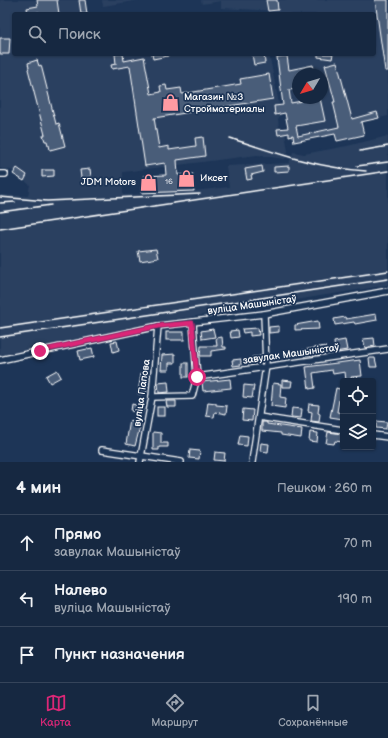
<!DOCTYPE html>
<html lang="ru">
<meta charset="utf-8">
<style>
:root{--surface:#162841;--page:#23344c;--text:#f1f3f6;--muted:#9ea6b1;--line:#35445a;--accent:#db2777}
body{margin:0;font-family:"Balsamiq Sans",sans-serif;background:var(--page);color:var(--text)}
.controls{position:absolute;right:12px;bottom:12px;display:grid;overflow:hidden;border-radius:4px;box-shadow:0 1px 3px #0004}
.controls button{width:36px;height:36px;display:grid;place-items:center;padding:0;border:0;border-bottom:1px solid var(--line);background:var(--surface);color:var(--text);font:20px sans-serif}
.compass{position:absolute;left:292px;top:68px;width:36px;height:36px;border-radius:50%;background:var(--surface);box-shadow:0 1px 3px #0004;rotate:232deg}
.stop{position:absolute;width:12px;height:12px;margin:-9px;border:3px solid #db2777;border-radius:50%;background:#fff}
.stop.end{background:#db2777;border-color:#fff;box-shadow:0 1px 4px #0008}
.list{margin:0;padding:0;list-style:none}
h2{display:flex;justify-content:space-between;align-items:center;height:52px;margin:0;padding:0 16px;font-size:17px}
h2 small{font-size:13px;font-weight:400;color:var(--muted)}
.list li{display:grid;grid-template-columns:26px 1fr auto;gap:12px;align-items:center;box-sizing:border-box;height:56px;padding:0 16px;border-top:1px solid var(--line)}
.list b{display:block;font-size:15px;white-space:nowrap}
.list p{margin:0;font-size:13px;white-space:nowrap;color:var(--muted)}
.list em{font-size:13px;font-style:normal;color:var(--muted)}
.icon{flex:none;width:22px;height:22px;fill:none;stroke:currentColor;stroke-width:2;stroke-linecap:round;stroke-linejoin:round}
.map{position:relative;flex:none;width:388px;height:462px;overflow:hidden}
.search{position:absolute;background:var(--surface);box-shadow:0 1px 3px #0004;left:12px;right:12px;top:12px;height:44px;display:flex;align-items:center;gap:10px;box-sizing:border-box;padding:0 14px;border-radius:4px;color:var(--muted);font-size:15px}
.sheet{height:220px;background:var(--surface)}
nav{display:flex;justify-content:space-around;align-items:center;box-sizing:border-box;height:56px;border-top:1px solid var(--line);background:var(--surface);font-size:11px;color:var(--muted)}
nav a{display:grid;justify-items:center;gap:2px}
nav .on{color:var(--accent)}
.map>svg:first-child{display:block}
.built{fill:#2a4161;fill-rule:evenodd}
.building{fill:#4a5d79;stroke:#fff}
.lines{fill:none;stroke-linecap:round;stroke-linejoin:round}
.minor-casing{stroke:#fff;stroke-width:8}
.minor{stroke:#1d3557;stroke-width:5.5}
.rail{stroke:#fff;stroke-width:1.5}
.route{stroke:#db2777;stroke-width:5}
.labels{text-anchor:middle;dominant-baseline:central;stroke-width:3.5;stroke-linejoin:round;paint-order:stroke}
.number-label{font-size:8px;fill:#d2d6de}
.poi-label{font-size:10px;fill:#fff;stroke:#1d3557;text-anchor:start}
.street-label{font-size:10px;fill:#fff;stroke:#1d3557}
</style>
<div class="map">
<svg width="388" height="462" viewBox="0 0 388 462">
<rect width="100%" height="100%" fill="#1d3557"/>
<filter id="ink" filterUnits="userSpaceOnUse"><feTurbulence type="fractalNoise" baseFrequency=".025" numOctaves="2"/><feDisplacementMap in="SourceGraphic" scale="8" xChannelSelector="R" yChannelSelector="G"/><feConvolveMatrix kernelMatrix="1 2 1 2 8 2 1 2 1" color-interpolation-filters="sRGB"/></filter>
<g filter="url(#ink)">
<g class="built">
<polygon points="0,0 79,0 81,14 14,14 14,54 269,54 281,114 278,119 279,127 284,128 288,151 285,159 257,155 123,172 123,195 194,191 229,187 226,166 289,163 293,152 304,154 347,146 388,136 388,285 160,322 0,356 0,195 28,196 30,185 11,170 2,169 0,168"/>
<polygon points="102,0 140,0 103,6"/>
<path d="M201,0H388V116L339,127L289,136L281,94L275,54H374V14H279L278,11L221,8V1L202,4ZM298,74H322V98H298Z"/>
</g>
<g class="building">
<polygon points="37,0 57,0 59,14 39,14 39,12 28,14 27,8 38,6"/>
<polygon points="79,0 85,0 87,14 81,14"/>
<polygon points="266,0 277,0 278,10 268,11"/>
<polygon points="375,0 388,0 388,71 385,71"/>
<polygon points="0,38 10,38 9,54 0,54"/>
<polygon points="115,54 123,54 124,61 144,57 151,94 161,92 160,86 166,85 167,90 181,88 182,94 241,84 240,79 269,74 273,99 154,118 159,148 169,146 169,150 196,146 195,138 203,137 205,156 177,160 178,175 193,174 194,191 141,193 141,187 145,187 144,176 166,175 165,163 145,166 130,66 112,69 111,65 116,64"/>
<polygon points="152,54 168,54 168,56 153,59"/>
<polygon points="252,54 264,54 265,63 254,65"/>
<polygon points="318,54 333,54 332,59 318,57"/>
<polygon points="287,56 289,70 313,65 315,74 298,74 298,89 289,90 291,103 302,101 301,98 320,98 325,121 296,126 298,136 339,127 333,102 335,102 325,65 337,62 352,119 377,112 379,118 361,122 364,135 337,141 335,134 294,142 293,135 289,136 289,133 278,135 277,129 288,128 285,113 275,115 274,106 283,105 277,57"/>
<polygon points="37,60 39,66 41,65 56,124 59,123 65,146 50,150 49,145 48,145 47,141 45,141 43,135 45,135 28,69 29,68 28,63"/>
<polygon points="262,166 263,172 251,175 252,179 247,180 245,169"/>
<polygon points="289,166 289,171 274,172 274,167"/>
<polygon points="17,168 27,175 24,181 13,174"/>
<polygon points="90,169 91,177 81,178 80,170"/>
<polygon points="42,170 54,170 54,176 42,177"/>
<polygon points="156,249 158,258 140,261 138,251"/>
<polygon points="376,314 377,320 355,324 354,322 335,325 334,319 345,317 346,319"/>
<polygon points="318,321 319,329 295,330 295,325"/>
<polygon points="279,326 279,332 269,333 269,327"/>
<polygon points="258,328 259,335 250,336 250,332 243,333 242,329"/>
<polygon points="213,329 215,337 202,339 201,331"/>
<polygon points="238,330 239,337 231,338 230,331"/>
<rect x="166" y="332" width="18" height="8"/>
<polygon points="222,337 223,347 226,347 226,349 211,351 211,356 200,356 201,346 217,346 216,338"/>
<polygon points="374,338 375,346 365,348 363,339"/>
<polygon points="345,340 347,350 335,352 334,342"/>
<polygon points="117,341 119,350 113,352 111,342"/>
<polygon points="325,346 326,353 304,356 303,350"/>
<polygon points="92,348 94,357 80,360 78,351"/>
<polygon points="175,354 175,363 169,363 169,370 161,370 162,355"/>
<polygon points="261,356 262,362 253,363 252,357"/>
<polygon points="369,358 375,358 377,367 370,367"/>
<polygon points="241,359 241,365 233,366 232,360"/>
<polygon points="360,360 362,376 351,377 352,381 346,381 345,372 333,374 332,370 313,373 315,388 309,389 306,367"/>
<rect x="183" y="363" width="5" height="14"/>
<polygon points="57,370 61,377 50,383 46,376"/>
<polygon points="141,373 149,374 146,394 138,394"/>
<polygon points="230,379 231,388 203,391 202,382"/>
<polygon points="282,380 292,381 291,387 282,387"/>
<polygon points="168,382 169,392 159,393 158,383"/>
<polygon points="273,383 281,384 280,397 286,398 285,408 271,406"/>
<polygon points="244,385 254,386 252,398 243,397"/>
<polygon points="336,388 343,390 341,400 339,400 337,412 343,413 343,419 330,417"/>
<polygon points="166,401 176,401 176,407 167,407"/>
<polygon points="208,402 216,403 216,405 227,406 226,414 215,412 214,417 206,416"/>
<polygon points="132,404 143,407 142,413 131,411"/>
<polygon points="309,404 319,405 318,413 320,414 319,422 311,421 312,412 308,411"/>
<rect x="157" y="407" width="8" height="9"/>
<polygon points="292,408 302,409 301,418 291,417"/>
<polygon points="243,409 253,410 252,421 242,420"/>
<polygon points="130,420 141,423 135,446 126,444"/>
<polygon points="376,421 387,422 386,429 376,428"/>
<polygon points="262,422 267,422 267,424 302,429 301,438 281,435 281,433 262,431"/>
<polygon points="153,432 161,433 161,443 168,443 168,447 159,447 159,450 153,450"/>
<polygon points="310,432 318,433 317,442 309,441"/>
<polygon points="328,432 343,434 343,442 335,441 334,444 326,443"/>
<polygon points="240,435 248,436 247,446 238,445"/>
<polygon points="261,443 269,444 268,452 260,451"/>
<polygon points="190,450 200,451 199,459 189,458"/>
<polygon points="215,452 225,453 224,461 214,460"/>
</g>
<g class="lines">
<defs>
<g id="minor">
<polyline points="0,174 5,174"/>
<polyline points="0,360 158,326 264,314 388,291"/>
<polyline points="197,377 388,349"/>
<polyline points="152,397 192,396 197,377 193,323"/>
<polyline points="259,417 343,430"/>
<polyline points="373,435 388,437"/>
<polyline points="102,450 181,462"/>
<polyline points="140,462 152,397 158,326"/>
<polyline points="252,462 266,366 264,314"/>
</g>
</defs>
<use href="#minor" class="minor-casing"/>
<use href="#minor" class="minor"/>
<g class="rail">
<path d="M230,138C276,153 317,168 366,171"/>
<polyline points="360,151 388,146"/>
<polyline points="357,166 388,162"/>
<polyline points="0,197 47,201 200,194"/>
<polyline points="0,203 15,202"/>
<polyline points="0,212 51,205"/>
<polyline points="0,229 388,171"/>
<polyline points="0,328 388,271"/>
<polyline points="0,337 388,279"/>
</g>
</g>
</g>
<g class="lines" filter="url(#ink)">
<polyline class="route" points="40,351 158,326 192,323 197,377"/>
</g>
<defs>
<symbol id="shop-bare" viewBox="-9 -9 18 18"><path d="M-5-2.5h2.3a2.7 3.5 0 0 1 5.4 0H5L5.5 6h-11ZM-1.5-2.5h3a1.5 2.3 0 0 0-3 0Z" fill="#ff9aa2" stroke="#1d3557" stroke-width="2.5" paint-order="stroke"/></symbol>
</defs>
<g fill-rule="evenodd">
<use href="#shop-bare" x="158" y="90" width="25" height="25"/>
<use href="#shop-bare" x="174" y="166" width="25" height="25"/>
<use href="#shop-bare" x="136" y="170" width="25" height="25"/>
</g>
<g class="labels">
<g class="number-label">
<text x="169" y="181">16</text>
</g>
<g class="poi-label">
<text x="184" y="97">Магазин №3<tspan x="184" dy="12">Стройматериалы</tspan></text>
<text x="200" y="178">Иксет</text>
<text x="136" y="182" text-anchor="end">JDM Motors</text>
</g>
<g class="street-label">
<text transform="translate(252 305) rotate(-8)">вуліца Машыністаў</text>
<text transform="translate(291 354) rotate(-8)">завулак Машыністаў</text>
<text transform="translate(142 393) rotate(-82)">вуліца Папова</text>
</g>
</g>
</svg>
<div class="controls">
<button><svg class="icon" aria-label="locate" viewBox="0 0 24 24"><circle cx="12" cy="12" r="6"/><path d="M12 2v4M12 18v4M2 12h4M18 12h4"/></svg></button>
<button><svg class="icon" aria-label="layers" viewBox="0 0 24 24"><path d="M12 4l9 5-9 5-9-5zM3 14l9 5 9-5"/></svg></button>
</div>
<svg class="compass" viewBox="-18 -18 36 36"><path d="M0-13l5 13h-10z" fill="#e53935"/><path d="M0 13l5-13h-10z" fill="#9ea6b1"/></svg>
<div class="stop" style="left:197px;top:377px"></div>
<div class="stop end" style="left:40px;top:351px"></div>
<div class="search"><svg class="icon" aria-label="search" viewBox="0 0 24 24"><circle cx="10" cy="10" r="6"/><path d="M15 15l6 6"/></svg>Поиск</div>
</div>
<section class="sheet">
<h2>4 мин<small>Пешком · 260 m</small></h2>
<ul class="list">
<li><svg class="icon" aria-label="ahead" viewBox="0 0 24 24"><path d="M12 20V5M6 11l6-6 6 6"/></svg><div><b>Прямо</b><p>завулак Машыністаў</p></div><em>70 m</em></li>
<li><svg class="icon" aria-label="left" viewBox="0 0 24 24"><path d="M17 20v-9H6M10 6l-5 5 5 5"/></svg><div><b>Налево</b><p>вуліца Машыністаў</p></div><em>190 m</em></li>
<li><svg class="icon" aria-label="arrive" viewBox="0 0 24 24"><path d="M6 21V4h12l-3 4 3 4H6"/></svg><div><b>Пункт назначения</b></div></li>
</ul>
</section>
<nav>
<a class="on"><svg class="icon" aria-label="map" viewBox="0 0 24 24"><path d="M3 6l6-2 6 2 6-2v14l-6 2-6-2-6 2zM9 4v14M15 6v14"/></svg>Карта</a>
<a><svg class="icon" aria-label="directions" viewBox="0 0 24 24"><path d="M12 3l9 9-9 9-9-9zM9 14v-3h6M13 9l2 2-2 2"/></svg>Маршрут</a>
<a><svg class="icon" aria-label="saved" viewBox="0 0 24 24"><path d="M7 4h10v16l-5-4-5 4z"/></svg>Сохранённые</a>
</nav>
